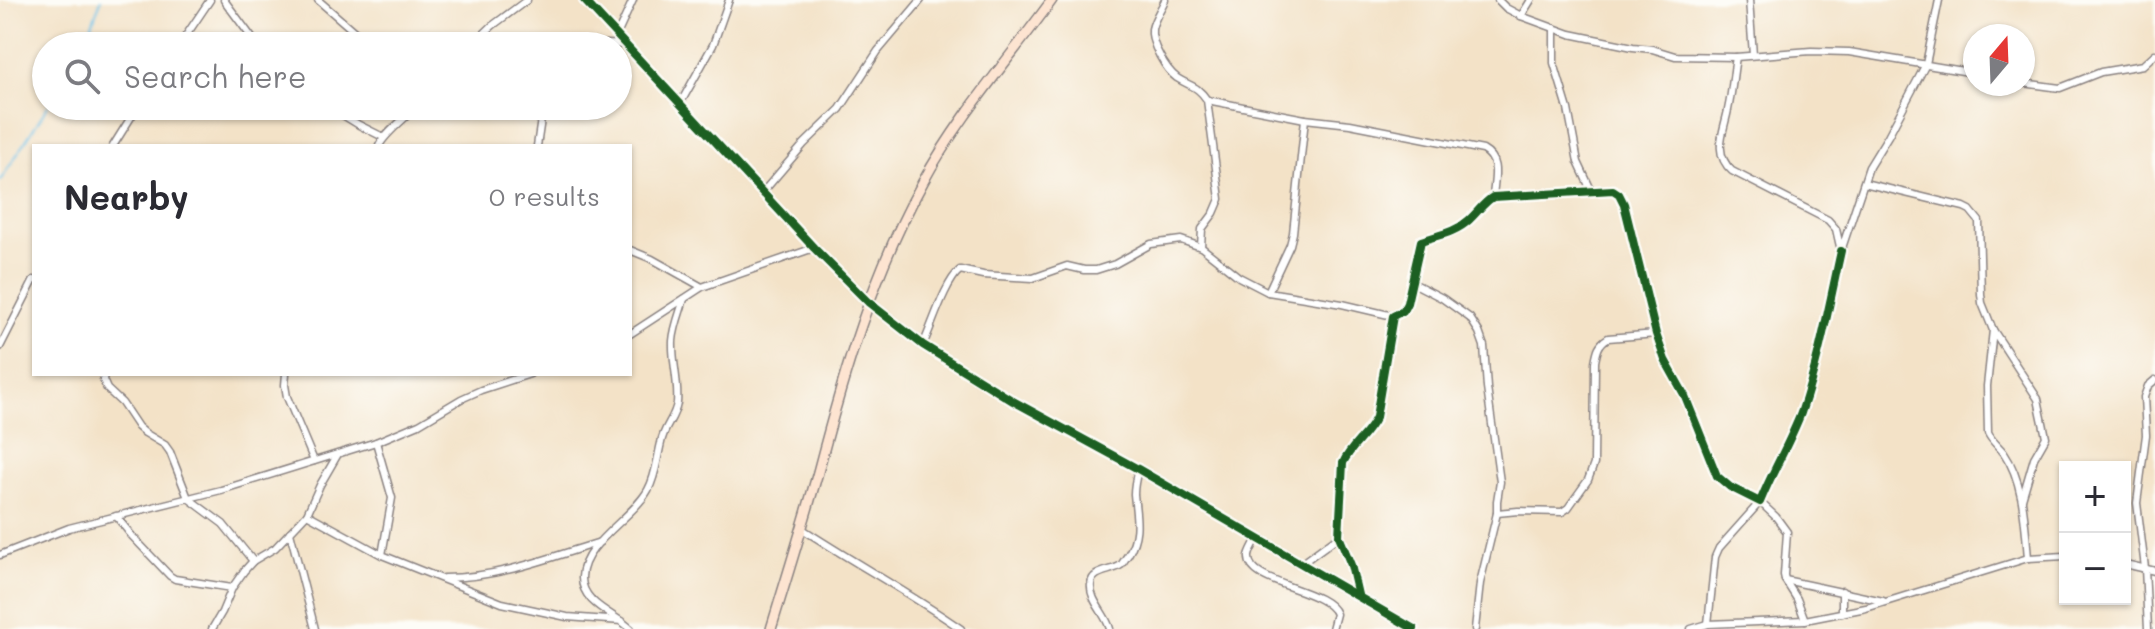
<!DOCTYPE html>
<meta charset="utf-8">
<style>
:root{--surface:#fff;--page:#f7f7f7;--text:#2b2b33;--muted:#7c7c81;--line:#e1e1e2}
body{margin:0;font-family:Mali,sans-serif;background:var(--page);color:var(--text)}
.controls{position:absolute;right:24px;bottom:24px;display:grid;overflow:hidden;border-radius:0px;box-shadow:0 2px 6px #0004}
.controls button{width:72px;height:72px;display:grid;place-items:center;padding:0;border:0;border-bottom:2px solid var(--line);background:var(--surface);color:var(--text);font:40px sans-serif}
.compass{position:absolute;left:1963px;top:24px;width:72px;height:72px;border-radius:50%;background:var(--surface);box-shadow:0 2px 6px #0004;rotate:19deg}
.list{margin:0;padding:0;list-style:none}
h2{display:flex;justify-content:space-between;align-items:center;height:104px;margin:0;padding:0 32px;font-size:34px}
h2 small{font-size:26px;font-weight:400;color:var(--muted)}
.icon{flex:none;width:44px;height:44px;fill:none;stroke:currentColor;stroke-width:2;stroke-linecap:round;stroke-linejoin:round}
.map{position:relative;flex:none;width:2155px;height:629px;overflow:hidden}
.search{position:absolute;background:var(--surface);box-shadow:0 2px 6px #0004;left:32px;top:32px;width:600px;height:88px;display:flex;align-items:center;gap:20px;box-sizing:border-box;padding:0 28px;border-radius:44px;color:var(--muted);font-size:30px}
.panel{position:absolute;background:var(--surface);box-shadow:0 2px 6px #0004;left:32px;top:144px;width:600px;height:232px;border-radius:0px}
.map>svg:first-child{display:block}
.lines{fill:none;stroke-linecap:round;stroke-linejoin:round}
.stream{stroke:#6dc2e9;stroke-width:2}
.street-casing{stroke:#8a8281;stroke-width:9}
.secondary-casing{stroke:#8a8281;stroke-width:12}
.street{stroke:#fff;stroke-width:6}
.secondary{stroke:#fde4d1;stroke-width:9}
.cycleway-casing{stroke:#fdfcf7;stroke-width:13}
.cycleway{stroke:#1b5e20;stroke-width:8}
</style>
<div class="map">
<svg width="2155" height="629" viewBox="0 0 2155 629">
<rect width="100%" height="100%" fill="#fdfcf7"/>
<filter id="ink" filterUnits="userSpaceOnUse"><feTurbulence type="fractalNoise" baseFrequency=".0125" numOctaves="2"/><feDisplacementMap in="SourceGraphic" scale="16" xChannelSelector="R" yChannelSelector="G"/><feConvolveMatrix kernelMatrix="1 2 1 2 8 2 1 2 1" color-interpolation-filters="sRGB"/></filter>
<filter id="wash" filterUnits="userSpaceOnUse"><feTurbulence type="fractalNoise" baseFrequency=".006" numOctaves="4" result="noise"/><feDisplacementMap in="SourceGraphic" scale="32" xChannelSelector="R" yChannelSelector="G"/><feGaussianBlur stdDeviation="1.8" result="paint"/><feColorMatrix in="noise" values="0 0 0 0 0 0 0 0 0 0 0 0 0 0 0 0 0 1.4 0 .05"/><feComposite in="paint" operator="in"/></filter>
<g filter="url(#wash)">
<rect width="100%" height="100%" fill="#f3e2c7"/>
<g class="lines">
<g class="stream">
<polyline points="84,46 101,0"/>
<polyline points="0,181 48,106"/>
</g>
</g>
</g>
<g filter="url(#ink)">
<g class="lines">
<defs>
<g id="street">
<polyline points="224,0 258,46"/>
<polyline points="318,0 371,46"/>
<path d="M1165,0C1161,9 1154,19 1152,29C1150,43 1166,70 1177,78C1191,87 1197,85 1207,100L1220,199L1214,213L1202,229L1201,247"/>
<polyline points="1498,0 1506,8 1521,16 1570,34 1633,47 1652,49 1675,56 1736,57 1811,51 1849,52 1975,73"/>
<polyline points="1749,0 1753,55"/>
<polyline points="1521,16 1531,0"/>
<polyline points="1554,28 1554,63 1568,109 1578,162 1592,192"/>
<polyline points="617,35 633,0"/>
<polyline points="179,46 210,0"/>
<polyline points="471,46 492,26 527,0"/>
<polyline points="594,46 606,44 626,45"/>
<path d="M1736,57C1733,75 1732,92 1728,110C1724,131 1712,153 1732,171L1828,220L1836,229L1841,251L1869,167L1888,136L1926,64L1939,0"/>
<polyline points="2023,83 2060,88 2101,72 2143,65 2155,54"/>
<polyline points="1207,100 1305,119 1293,233 1290,245 1268,292"/>
<polyline points="680,104 713,45 729,0"/>
<polyline points="328,106 359,125 383,137"/>
<path d="M1305,119L1350,124L1483,150C1501,160 1494,179 1493,197"/>
<polyline points="113,146 138,106"/>
<path d="M379,146C385,133 406,118 417,106"/>
<polyline points="537,146 543,106"/>
<path d="M1864,183L1964,207L1970,210L1979,221L1981,294L1982,303L1993,330L1987,386L1988,433C1992,442 1999,446 2004,453C2024,482 2025,524 2028,558"/>
<polyline points="763,192 804,144 840,109 878,51 921,0"/>
<polyline points="630,250 652,259 702,287"/>
<polyline points="1413,283 1442,298 1470,318 1479,332 1484,346 1487,388 1500,482 1497,501 1497,513 1480,583 1475,629"/>
<polyline points="1993,330 2038,399 2046,437 2034,458 2022,499"/>
<polyline points="630,334 702,287 814,248"/>
<path d="M923,345C932,326 945,282 960,270L983,275L1033,278L1067,266L1084,270H1096L1115,264L1151,244L1181,240L1201,247L1239,277L1268,292L1342,304L1393,316"/>
<polyline points="0,347 34,280"/>
<polyline points="104,374 103,380 107,389 122,403 138,427 145,433 165,445 170,452 188,498 223,524 253,561"/>
<polyline points="286,374 285,385 287,397 314,461"/>
<polyline points="376,442 392,498 382,555"/>
<path d="M1497,513L1518,511L1562,512L1568,508L1588,480L1594,464L1595,362C1597,351 1598,344 1608,338L1656,334"/>
<polyline points="307,514 382,555 502,603 567,617 622,621"/>
<polyline points="116,516 132,536 170,576 175,579 232,588"/>
<path d="M801,528C854,563 910,593 961,629"/>
<polyline points="290,532 315,629"/>
<path d="M1257,539C1254,544 1250,551 1249,556C1246,585 1327,588 1336,614L1332,629"/>
<polyline points="0,555 69,528 221,490 376,442 419,424 461,399 481,390 530,374"/>
<polyline points="1302,563 1339,536"/>
<polyline points="2125,564 2155,571"/>
<path d="M444,578C498,578 549,558 600,542"/>
<polyline points="1785,580 1883,601"/>
<polyline points="1842,591 1842,613"/>
<path d="M1358,595L1351,565L1339,536L1343,463C1351,445 1368,435 1376,417L1393,316L1403,311L1407,303L1421,241C1438,235 1455,233 1469,220C1478,212 1483,203 1493,197L1613,190L1619,194L1624,204L1656,334L1665,360L1685,396L1717,476L1730,487L1760,502C1772,472 1789,444 1801,413C1819,361 1829,305 1841,251"/>
<polyline points="1708,624 1715,557 1719,548 1760,502 1776,517 1787,532 1784,575 1785,580 1797,599 1805,620"/>
<polyline points="212,629 222,612 232,588 244,571 253,561 275,548 307,514 320,485 338,454"/>
<path d="M631,629C616,614 581,604 582,577C583,543 632,519 648,490C656,476 657,459 661,443C663,428 675,418 677,403C679,382 672,362 673,341C674,327 680,313 684,299"/>
<path d="M1110,629C1106,614 1089,600 1091,584C1092,570 1112,572 1121,565C1122,564 1127,556 1128,555C1141,533 1136,517 1134,494C1134,486 1136,477 1138,469"/>
<polyline points="1691,629 1708,624 1805,620 1866,608 2028,558 2065,556"/>
<polyline points="2148,629 2145,568 2137,503 2146,435 2144,397 2148,386 2155,380"/>
</g>
<g id="secondary">
<polyline points="584,0 814,248 868,302 923,345 1013,401 1138,469 1414,629"/>
<path d="M771,629C787,577 803,525 818,472C844,373 873,273 923,182C957,119 1009,59 1052,0"/>
</g>
</defs>
<use href="#street" class="street-casing"/>
<use href="#secondary" class="secondary-casing"/>
<use href="#street" class="street"/>
<use href="#secondary" class="secondary"/>
<defs>
<g id="cycleway">
<polyline points="584,0 814,248 868,302 923,345 1013,401 1138,469 1414,629"/>
<path d="M1358,595L1351,565L1339,536L1343,463C1351,445 1368,435 1376,417L1393,316L1403,311L1407,303L1421,241C1438,235 1455,233 1469,220C1478,212 1483,203 1493,197L1613,190L1619,194L1624,204L1656,334L1665,360L1685,396L1717,476L1730,487L1760,502C1772,472 1789,444 1801,413C1819,361 1829,305 1841,251"/>
</g>
</defs>
<use href="#cycleway" class="cycleway-casing"/>
<use href="#cycleway" class="cycleway"/>
</g>
</g>
</svg>
<div class="controls">
<button>+</button>
<button>−</button>
</div>
<svg class="compass" viewBox="-18 -18 36 36"><path d="M0-13l5 13h-10z" fill="#e53935"/><path d="M0 13l5-13h-10z" fill="#7c7c81"/></svg>
<div class="search"><svg class="icon" aria-label="search" viewBox="0 0 24 24"><circle cx="10" cy="10" r="6"/><path d="M15 15l6 6"/></svg>Search here</div>
<section class="panel">
<h2>Nearby<small>0 results</small></h2>
<ul class="list">
</ul>
</section>
</div>
